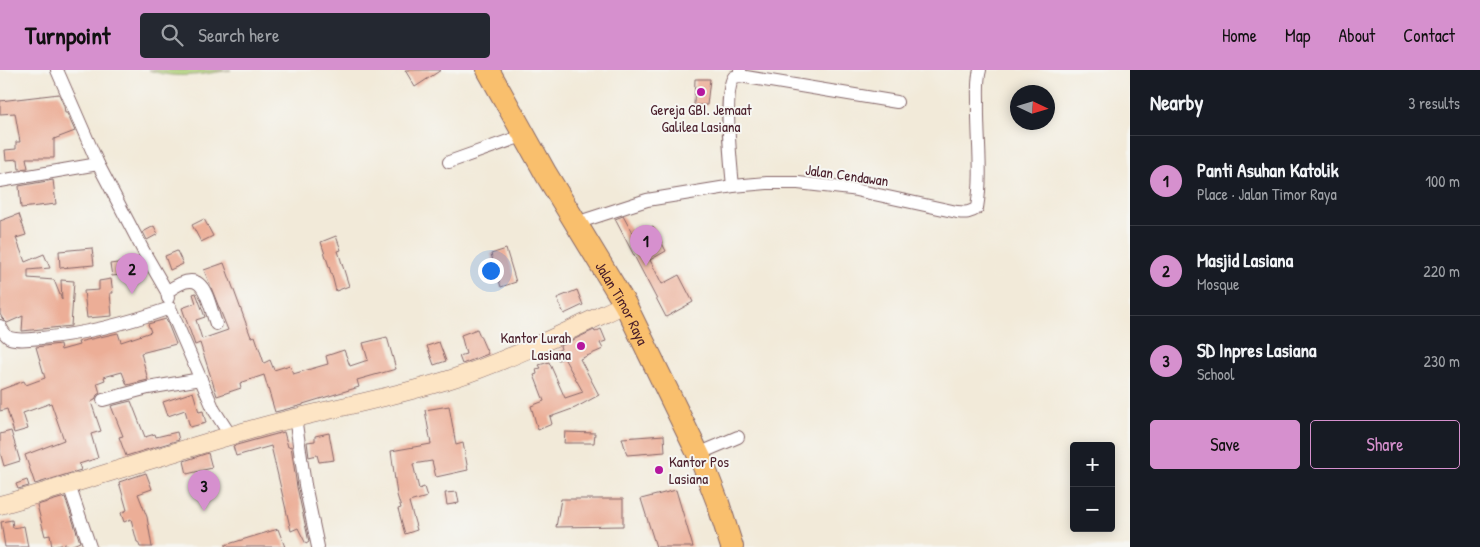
<!DOCTYPE html>
<meta charset="utf-8">
<style>
:root{--surface:#171b24;--page:#242831;--text:#f1f3f6;--muted:#9ea1a6;--line:#363941;--accent:#d690ce}
body{margin:0;font-family:"Patrick Hand",sans-serif;background:var(--page);color:var(--text)}
.controls{position:absolute;right:15px;bottom:15px;display:grid;overflow:hidden;border-radius:5px;box-shadow:0 2px 12px #0003}
.controls button{width:45px;height:45px;display:grid;place-items:center;padding:0;border:0;border-bottom:1px solid var(--line);background:var(--surface);color:var(--text);font:25px sans-serif}
.compass{position:absolute;left:1010px;top:15px;width:45px;height:45px;border-radius:50%;background:var(--surface);box-shadow:0 2px 12px #0003;rotate:94deg}
.you{position:absolute;left:490px;top:200px;width:18px;height:18px;margin:-12px;border:4px solid #fff;border-radius:50%;background:#1a73e8;box-shadow:0 0 0 8px #1a73e833}
.badge{display:grid;place-items:center;width:32px;height:32px;border-radius:50%;background:var(--accent);color:#111;font-size:16px;font-weight:700}
.pin{position:absolute;translate:-50% -41px;filter:drop-shadow(0 1px 2px #0008)}
.pin::after{content:'';position:absolute;top:26px;width:18px;height:15px;background:inherit;clip-path:polygon(0 0,100% 0,50% 100%)}
.list{margin:0;padding:0;list-style:none}
h2{display:flex;justify-content:space-between;align-items:center;height:65px;margin:0;padding:0 20px;font-size:21px}
h2 small{font-size:16px;font-weight:400;color:var(--muted)}
.list li{display:grid;grid-template-columns:32px 1fr auto;gap:15px;align-items:center;box-sizing:border-box;height:90px;padding:0 20px;border-top:1px solid var(--line)}
.list b{display:block;font-size:19px;white-space:nowrap}
.list p{margin:0;font-size:16px;white-space:nowrap;color:var(--muted)}
.list em{font-size:16px;font-style:normal;color:var(--muted)}
.actions{display:flex;gap:10px;padding:15px 20px}
.actions a{flex:1;padding:11px 0;border:1px solid var(--accent);border-radius:5px;text-align:center;font-size:18px;color:var(--accent)}
.actions .main{background:var(--accent);color:#111}
.icon{flex:none;width:28px;height:28px;fill:none;stroke:currentColor;stroke-width:2;stroke-linecap:round;stroke-linejoin:round}
.map{position:relative;flex:none;width:1130px;height:477px;overflow:hidden}
header{display:flex;align-items:center;gap:30px;box-sizing:border-box;height:70px;padding:0 25px;background:var(--accent);color:#111}
header strong{font-size:24px}
nav{display:flex;gap:28px;margin-inline-start:auto;font-size:18px}
.search{width:350px;height:45px;background:var(--page);display:flex;align-items:center;gap:12px;box-sizing:border-box;padding:0 18px;border-radius:5px;color:var(--muted);font-size:19px}
main{display:flex}
aside{flex:1;background:var(--surface)}
.map>svg:first-child{display:block}
.green{fill:#b1d37c;stroke:#7e7954}
.building{fill:#ecae97}
.lines{fill:none;stroke-linecap:round;stroke-linejoin:round}
.street-casing{stroke:#856668;stroke-width:14}
.secondary-casing{stroke:#856668;stroke-width:19}
.highway-casing{stroke:#856668;stroke-width:24}
.street{stroke:#fff;stroke-width:12}
.secondary{stroke:#fde5c5;stroke-width:18}
.highway{stroke:#f9bf6d;stroke-width:22}
.poi-dot{fill:#b5179e;stroke:#f6f6f2;stroke-width:2}
.labels{text-anchor:middle;dominant-baseline:central;stroke-width:4;stroke-linejoin:round;paint-order:stroke}
.poi-label{font-size:15px;fill:#4a1f2b;stroke:#f6f6f2}
.street-label{font-size:15px;fill:#4a1f2b;stroke:#f6f6f2}
</style>
<header>
<strong>Turnpoint</strong>
<div class="search"><svg class="icon" aria-label="search" viewBox="0 0 24 24"><circle cx="10" cy="10" r="6"/><path d="M15 15l6 6"/></svg>Search here</div>
<nav><a>Home</a><a>Map</a><a>About</a><a>Contact</a></nav>
</header>
<main>
<div class="map">
<svg width="1130" height="477" viewBox="0 0 1130 477">
<rect width="100%" height="100%" fill="#f6f6f2"/>
<filter id="ink" filterUnits="userSpaceOnUse"><feTurbulence type="fractalNoise" baseFrequency=".02" numOctaves="2"/><feDisplacementMap in="SourceGraphic" scale="10" xChannelSelector="R" yChannelSelector="G"/><feConvolveMatrix kernelMatrix="1 2 1 2 8 2 1 2 1" color-interpolation-filters="sRGB"/></filter>
<filter id="wash" filterUnits="userSpaceOnUse"><feTurbulence type="fractalNoise" baseFrequency=".0096" numOctaves="4" result="noise"/><feDisplacementMap in="SourceGraphic" scale="20" xChannelSelector="R" yChannelSelector="G"/><feGaussianBlur stdDeviation="1.12" result="paint"/><feColorMatrix in="noise" values="0 0 0 0 0 0 0 0 0 0 0 0 0 0 0 0 0 1.4 0 .05"/><feComposite in="paint" operator="in"/></filter>
<g filter="url(#wash)">
<rect width="100%" height="100%" fill="#f2ead9"/>
<path class="green" d="M149,0H231C203,4 176,10 149,0Z"/>
<g id="blocks">
<g class="building">
<polygon points="405,0 441,0 415,17"/>
<polygon points="695,9 710,9 707,35 694,35"/>
<polygon points="59,24 64,36 65,43 67,43 75,61 54,69 54,88 26,88 28,98 19,99 18,89 6,90 5,80 16,79 16,72 20,72 15,43 0,44 0,31"/>
<polygon points="53,110 56,134 21,138 19,116"/>
<polygon points="19,144 26,165 16,168 25,192 44,184 50,198 28,200 28,208 54,210 62,230 61,210 74,211 71,256 22,261 23,246 7,253 2,248 0,244 0,151"/>
<polygon points="623,146 634,166 653,156 666,181 650,190 662,214 679,205 693,232 666,247 615,149"/>
<polygon points="204,149 213,166 201,172 192,155"/>
<polygon points="154,156 158,164 147,170 143,162"/>
<polygon points="336,166 341,180 338,181 349,216 336,221 333,209 321,172"/>
<polygon points="92,178 94,195 60,198 59,181"/>
<polygon points="506,179 516,212 501,217 491,184"/>
<polygon points="177,181 183,194 170,200 165,186"/>
<polygon points="138,190 140,203 112,206 110,194"/>
<polygon points="224,193 251,267 255,266 264,293 270,290 274,300 290,295 293,304 328,294 326,286 344,280 350,296 368,290 363,273 387,267 396,299 357,310 359,317 303,334 303,335 275,342 264,305 240,313 241,318 217,326 200,273 195,275 182,238 196,233 193,224 196,223 205,247 196,250 202,269 228,260 204,200"/>
<polygon points="111,209 113,223 110,223 112,246 87,248 84,221 99,220 99,211"/>
<polygon points="577,220 583,235 564,244 557,228"/>
<polygon points="166,249 176,274 141,283 148,310 127,315 122,302 104,307 105,310 97,313 100,323 97,325 95,330 91,332 101,361 91,364 98,388 79,394 81,400 35,414 25,385 64,370 51,333 23,343 28,359 14,363 7,339 0,341 0,320 24,311 26,315 45,308 36,277 60,274 61,280 79,275 78,272 118,263 121,272 151,262 148,254"/>
<polygon points="477,259 488,284 462,294 459,286 466,284 461,265"/>
<polygon points="601,259 606,271 600,273 603,279 580,289 599,325 575,338 550,347 552,354 538,360 531,336 544,331 534,305 537,304 536,299 541,298 539,295 549,292 565,328 583,322 564,288 558,290 555,282 561,279 560,276 594,260 595,262"/>
<polygon points="439,272 446,291 434,295 427,276"/>
<polygon points="193,322 199,342 203,341 206,353 190,357 185,340 168,346 163,332"/>
<polygon points="131,331 145,367 155,364 156,367 177,362 179,370 126,386 119,367 123,366 111,336"/>
<polygon points="449,336 456,375 463,373 468,400 436,407 432,391 413,394 419,419 424,417 427,427 409,432 417,460 405,464 398,439 401,438 397,425 391,381 431,374 425,340"/>
<polygon points="11,361 20,391 4,396 0,382 0,364"/>
<polygon points="284,362 288,377 291,376 297,417 309,472 306,474 298,458 291,461 271,376 236,386 233,376"/>
<polygon points="565,362 595,363 594,373 564,373"/>
<polygon points="329,363 334,390 319,392 317,385 309,387 307,372 315,371 315,366"/>
<polygon points="664,365 665,382 627,385 622,368"/>
<polygon points="208,383 212,398 187,404 184,391"/>
<polygon points="146,403 152,419 138,424 147,447 152,477 140,477 138,472 137,472 131,449 124,452 121,443 127,440 119,412"/>
<polygon points="27,410 29,416 18,419 16,414"/>
<polygon points="676,420 693,477 656,477 641,429"/>
<polygon points="457,422 459,433 447,435 445,423"/>
<polygon points="65,427 80,472 68,477 66,474 52,477 50,465 45,466 37,435"/>
<polygon points="561,429 623,429 623,456 556,457"/>
<polygon points="12,450 13,458 24,456 28,477 5,477 1,452"/>
<polygon points="278,459 285,477 225,477 225,475"/>
</g>
</g>
</g>
<g filter="url(#ink)">
<use href="#blocks" fill-opacity="0" stroke="#856668" stroke-width="1"/>
<g class="lines">
<defs>
<g id="street">
<polyline points="57,0 98,94 144,182 167,222"/>
<polyline points="740,6 897,32"/>
<polyline points="449,92 525,65"/>
<polyline points="0,111 98,94"/>
<path d="M733,116C731,96 723,20 734,7L740,6V0"/>
<path d="M576,153L647,130L733,116L767,113H798L851,119L957,142C966,143 970,143 977,138C983,102 977,67 978,31C978,21 977,10 980,0"/>
<path d="M168,228L167,222C204,194 206,225 216,254"/>
<path d="M0,256C3,261 5,266 10,268C19,271 32,269 41,268C86,264 128,253 170,238L214,340L230,365"/>
<polyline points="103,330 148,318 201,309"/>
<polyline points="295,347 305,415 318,477"/>
<polyline points="698,384 738,367"/>
<polyline points="69,415 90,477"/>
</g>
<path id="secondary" d="M0,435C86,411 171,382 257,358C321,340 388,329 451,309C512,289 568,261 625,234"/>
<g id="highway">
<path id="s1" d="M488,0L546,104L625,234L703,394L718,433L732,477"/>
</g>
</defs>
<use href="#street" class="street-casing"/>
<use href="#secondary" class="secondary-casing"/>
<use href="#highway" class="highway-casing"/>
<use href="#street" class="street"/>
<use href="#secondary" class="secondary"/>
<use href="#highway" class="highway"/>
</g>
</g>
<g class="poi-dot">
<circle cx="701" cy="22" r="5"/>
<circle cx="581" cy="276" r="5"/>
<circle cx="659" cy="400" r="5"/>
</g>
<g class="labels">
<g class="poi-label">
<text x="701" y="39">Gereja GBI. Jemaat<tspan x="701" dy="17">Galilea Lasiana</tspan></text>
<text x="571" y="267" text-anchor="end">Kantor Lurah<tspan x="571" dy="17">Lasiana</tspan></text>
<text x="669" y="391" text-anchor="start">Kantor Pos<tspan x="669" dy="17">Lasiana</tspan></text>
</g>
<g class="street-label">
<text transform="translate(847 105) rotate(8)">Jalan Cendawan</text>
<text stroke="none"><textPath href="#s1" startOffset="269">Jalan Timor Raya</textPath></text>
</g>
</g>
</svg>
<div class="controls">
<button>+</button>
<button>−</button>
</div>
<svg class="compass" viewBox="-18 -18 36 36"><path d="M0-13l5 13h-10z" fill="#e53935"/><path d="M0 13l5-13h-10z" fill="#9ea1a6"/></svg>
<div class="you"></div>
<div class="pin badge" style="left:646px;top:196px">1</div>
<div class="pin badge" style="left:132px;top:224px">2</div>
<div class="pin badge" style="left:204px;top:441px">3</div>
</div>
<aside>
<h2>Nearby<small>3 results</small></h2>
<ul class="list">
<li><span class="badge">1</span><div><b>Panti Asuhan Katolik</b><p>Place · Jalan Timor Raya</p></div><em>100 m</em></li>
<li><span class="badge">2</span><div><b>Masjid Lasiana</b><p>Mosque</p></div><em>220 m</em></li>
<li><span class="badge">3</span><div><b>SD Inpres Lasiana</b><p>School</p></div><em>230 m</em></li>
</ul>
<div class="actions"><a class="main">Save</a><a>Share</a></div>
</aside>
</main>
